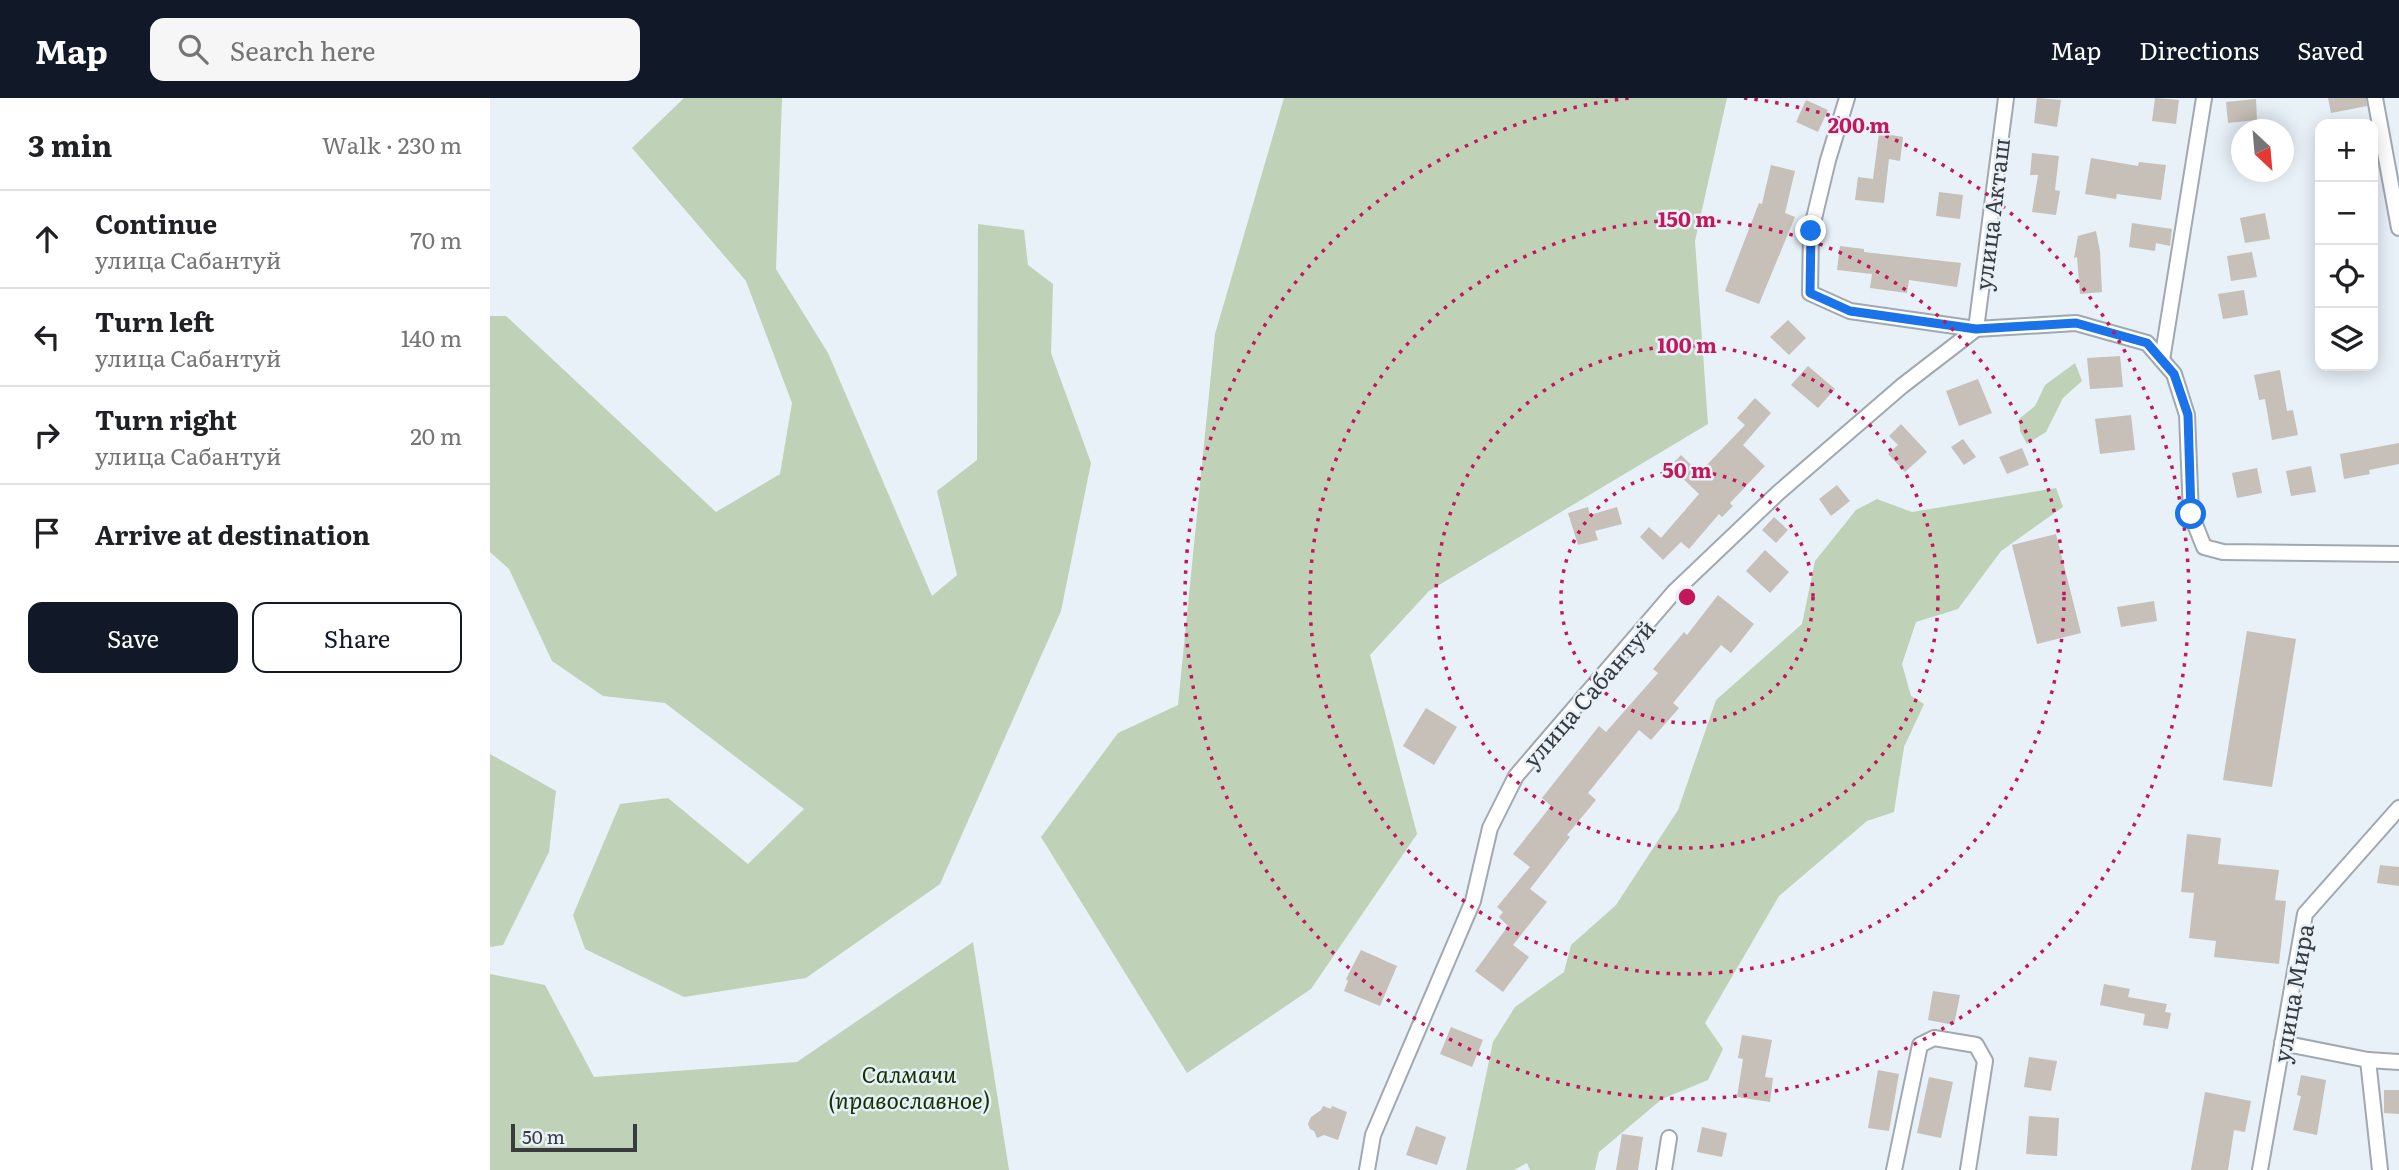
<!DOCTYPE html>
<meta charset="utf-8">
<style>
:root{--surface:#fff;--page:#f6f6f6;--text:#202124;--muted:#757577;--line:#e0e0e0;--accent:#111827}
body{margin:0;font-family:Literata,serif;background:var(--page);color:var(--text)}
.controls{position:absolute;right:21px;top:21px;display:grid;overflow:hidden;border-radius:14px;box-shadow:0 4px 18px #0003}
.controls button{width:63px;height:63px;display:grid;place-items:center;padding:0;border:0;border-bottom:2px solid var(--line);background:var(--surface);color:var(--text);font:35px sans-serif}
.compass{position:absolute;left:1741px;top:21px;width:63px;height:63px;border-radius:50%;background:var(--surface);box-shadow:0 4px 18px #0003;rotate:154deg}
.scale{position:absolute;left:21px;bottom:18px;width:126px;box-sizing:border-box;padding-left:7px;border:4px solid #393c3f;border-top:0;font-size:19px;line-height:24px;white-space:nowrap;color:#393c3f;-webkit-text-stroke:5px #e8f0f8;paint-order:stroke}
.stop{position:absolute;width:21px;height:21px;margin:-16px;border:5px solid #1a73e8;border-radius:50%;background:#fff}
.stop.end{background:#1a73e8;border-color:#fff;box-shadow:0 2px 7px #0008}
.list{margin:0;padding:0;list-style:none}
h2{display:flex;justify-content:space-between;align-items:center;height:91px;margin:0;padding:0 28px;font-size:30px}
h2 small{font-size:23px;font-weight:400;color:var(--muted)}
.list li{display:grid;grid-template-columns:46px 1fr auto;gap:21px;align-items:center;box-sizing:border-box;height:98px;padding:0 28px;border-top:2px solid var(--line)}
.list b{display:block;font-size:26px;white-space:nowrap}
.list p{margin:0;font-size:23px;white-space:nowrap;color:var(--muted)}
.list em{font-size:23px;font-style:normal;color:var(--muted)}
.actions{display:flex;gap:14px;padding:21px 28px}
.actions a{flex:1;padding:16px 0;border:2px solid var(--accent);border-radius:14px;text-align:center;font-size:24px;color:var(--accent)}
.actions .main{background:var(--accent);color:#fff}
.icon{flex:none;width:38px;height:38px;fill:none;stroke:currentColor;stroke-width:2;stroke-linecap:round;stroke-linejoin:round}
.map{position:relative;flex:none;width:1909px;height:1072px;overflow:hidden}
header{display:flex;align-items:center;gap:42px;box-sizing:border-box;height:98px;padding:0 35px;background:var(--accent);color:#fff}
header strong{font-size:33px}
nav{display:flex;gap:38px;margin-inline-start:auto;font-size:24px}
.search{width:490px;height:63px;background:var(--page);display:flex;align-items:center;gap:18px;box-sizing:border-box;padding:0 24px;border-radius:14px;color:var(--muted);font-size:26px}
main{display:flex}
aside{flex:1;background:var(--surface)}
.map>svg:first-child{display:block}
.green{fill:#bfd2b7}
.building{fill:#c6c0b8}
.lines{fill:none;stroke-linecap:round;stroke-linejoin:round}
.street-casing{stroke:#a1a8af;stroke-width:18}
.street{stroke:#fff;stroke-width:14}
.route{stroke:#1a73e8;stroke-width:9}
.ring{fill:none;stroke:#c2185b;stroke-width:3.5;stroke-dasharray:3.5 7}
.labels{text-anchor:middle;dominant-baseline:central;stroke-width:5;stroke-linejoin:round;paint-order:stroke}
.street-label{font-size:23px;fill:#393c3f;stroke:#e8f0f8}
.park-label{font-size:23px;font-style:italic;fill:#123200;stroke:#e8f0f8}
.centre{fill:#c2185b;stroke:#e8f0f8;stroke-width:3.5}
.ring-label{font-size:21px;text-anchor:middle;font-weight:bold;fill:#c2185b;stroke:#e8f0f8;stroke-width:5;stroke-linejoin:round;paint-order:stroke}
</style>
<header>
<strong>Map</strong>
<div class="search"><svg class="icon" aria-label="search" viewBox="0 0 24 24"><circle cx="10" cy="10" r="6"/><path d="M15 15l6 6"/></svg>Search here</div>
<nav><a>Map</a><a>Directions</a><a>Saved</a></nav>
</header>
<main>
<aside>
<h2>3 min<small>Walk · 230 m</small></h2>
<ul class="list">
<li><svg class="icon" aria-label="ahead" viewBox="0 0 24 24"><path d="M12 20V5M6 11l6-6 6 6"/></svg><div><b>Continue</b><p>улица Сабантуй</p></div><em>70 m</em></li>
<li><svg class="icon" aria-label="left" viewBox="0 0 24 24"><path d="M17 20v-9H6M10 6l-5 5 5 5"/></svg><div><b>Turn left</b><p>улица Сабантуй</p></div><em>140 m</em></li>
<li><svg class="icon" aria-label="right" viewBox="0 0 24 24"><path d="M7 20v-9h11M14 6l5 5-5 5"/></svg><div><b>Turn right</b><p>улица Сабантуй</p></div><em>20 m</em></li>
<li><svg class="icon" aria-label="arrive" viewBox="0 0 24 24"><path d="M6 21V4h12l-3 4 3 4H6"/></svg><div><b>Arrive at destination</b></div></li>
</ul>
<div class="actions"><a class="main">Save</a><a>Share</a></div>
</aside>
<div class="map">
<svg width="1909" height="1072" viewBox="0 0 1909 1072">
<rect width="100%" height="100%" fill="#e8f0f8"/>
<g class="green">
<polygon points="194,0 292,0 286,171 338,255 442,498 467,477 447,393 487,362 488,126 534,132 538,167 563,186 561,255 601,365 571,513 450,786 316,880 194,899 95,851 83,817 130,706 178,700 258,766 314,711 175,605 113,598 62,563 19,471 0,454 0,218 16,218 226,414 290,376 302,305 256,183 142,50"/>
<polygon points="794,0 1237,0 1205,143 1218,326 939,493 880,557 927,736 821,891 697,975 551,739 628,635 688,607 725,236"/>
<polygon points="1585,265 1592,283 1573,300 1556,334 1537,346 1530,333 1529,321 1545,308 1555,287"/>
<polygon points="1566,390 1573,409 1511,453 1468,511 1426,524 1412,566 1421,598 1434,606 1414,649 1404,714 1377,723 1289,798 1215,925 1233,951 1218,982 1172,1001 1109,1054 1105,1072 1040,1072 1037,1065 1024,1072 976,1072 1003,944 1025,909 1074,874 1081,847 1126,807 1188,712 1226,602 1312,526 1325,463 1366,412 1387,401 1422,414"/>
<polygon points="0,656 66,693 59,754 13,847 0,849"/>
<polygon points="483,844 519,1072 0,1072 0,876 55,887 104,979 307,964"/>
</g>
<g class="building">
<polygon points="1547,0 1571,2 1567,29 1544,25"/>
<polygon points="1665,0 1689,2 1686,26 1662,23"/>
<polygon points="1838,0 1876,0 1877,8 1841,15"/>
<polygon points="1766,1 1767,22 1738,25 1736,4"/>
<polygon points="1316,2 1338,12 1328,34 1306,24"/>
<polygon points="1389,35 1413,39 1410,63 1399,61 1394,105 1365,102 1368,79 1383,81"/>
<polygon points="1542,55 1569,58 1565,92 1570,93 1566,117 1542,114 1548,77 1540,77"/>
<polygon points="1601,60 1648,68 1649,64 1676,67 1671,102 1627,96 1626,101 1595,96"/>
<polygon points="1281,67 1305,73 1295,115 1305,119 1269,206 1235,193 1269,105 1272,106"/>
<polygon points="1449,94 1473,97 1470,121 1446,118"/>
<polygon points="1775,115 1780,141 1755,145 1750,120"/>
<polygon points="1642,125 1682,131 1680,148 1666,145 1665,153 1639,149"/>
<polygon points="1606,133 1610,153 1612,194 1590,196 1587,159 1584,160 1588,138"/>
<polygon points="1350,148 1374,151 1374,154 1471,165 1467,189 1419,182 1417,195 1380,190 1382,176 1347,172"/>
<polygon points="1762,154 1767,179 1741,183 1737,158"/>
<polygon points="1754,192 1758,217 1733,221 1728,196"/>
<polygon points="1298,222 1316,240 1299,257 1280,239"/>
<polygon points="1630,258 1633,289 1600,291 1597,260"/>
<polygon points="1318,268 1345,291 1328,310 1301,287"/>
<polygon points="1790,272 1797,313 1803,312 1808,337 1782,342 1775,301 1769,302 1764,277"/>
<polygon points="1488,281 1502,315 1469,328 1456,293"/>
<polygon points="1265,300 1281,315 1253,347 1275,368 1240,405 1243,408 1232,419 1229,416 1199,451 1191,444 1173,462 1150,439 1159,429 1171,440 1209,396 1180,368 1191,357 1209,375 1255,327 1247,320"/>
<polygon points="1641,317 1645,352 1610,356 1605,321"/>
<polygon points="1411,326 1437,354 1415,374 1398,356 1408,347 1399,338"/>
<polygon points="1473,341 1486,359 1474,367 1461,349"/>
<polygon points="1909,345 1909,366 1879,372 1880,376 1854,381 1850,356"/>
<polygon points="1532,350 1539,367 1517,376 1509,359"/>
<polygon points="1821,368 1826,394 1801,398 1796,373"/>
<polygon points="1767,370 1772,395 1747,400 1742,375"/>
<polygon points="1347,387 1360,403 1341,418 1329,401"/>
<polygon points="1098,409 1100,417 1127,409 1132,426 1105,433 1108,442 1088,447 1078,415"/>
<polygon points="1284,419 1298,432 1286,445 1272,432"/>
<polygon points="1566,436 1591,535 1547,546 1522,447"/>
<polygon points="1275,452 1299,474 1280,495 1256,473"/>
<polygon points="1228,497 1264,526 1241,555 1231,547 1183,605 1189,610 1161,642 1149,632 1098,695 1106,702 1077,737 1080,739 1040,791 1057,804 1023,847 1039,859 1013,894 985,873 1018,828 1009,819 1013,814 1007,809 1040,769 1023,756 1061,708 1052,700 1109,628 1116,634 1168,575 1163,571 1194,534 1197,537"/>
<polygon points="1664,503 1667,523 1631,529 1627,509"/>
<polygon points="1757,533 1806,541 1782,689 1733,682"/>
<polygon points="936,610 967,629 944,667 913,648"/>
<polygon points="1697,736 1731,740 1728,766 1789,772 1785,802 1796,803 1789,866 1724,859 1726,843 1699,840 1704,795 1691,794"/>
<polygon points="1890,767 1909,769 1909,788 1887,785"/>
<polygon points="871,852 907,868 890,908 854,893 858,883 856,881"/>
<polygon points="1614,886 1640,891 1638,899 1677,906 1675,914 1681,915 1678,931 1653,927 1655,916 1610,907"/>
<polygon points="1443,893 1470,897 1464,927 1438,922"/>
<polygon points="961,929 993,942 982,969 950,956"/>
<polygon points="1252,937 1282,942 1275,979 1283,980 1280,1004 1247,999 1253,961 1248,960"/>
<polygon points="1539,959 1567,963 1561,993 1534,989"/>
<polygon points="1388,972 1409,976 1399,1033 1378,1030"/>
<polygon points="1811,977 1836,982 1827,1037 1803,1032 1811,998 1807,997"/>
<polygon points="1439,979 1463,984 1451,1040 1427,1035"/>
<polygon points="1894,992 1909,992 1909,1016 1894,1015"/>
<polygon points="1715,994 1761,1003 1755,1034 1744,1032 1738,1072 1701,1072"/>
<polygon points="833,1008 841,1011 842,1008 857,1014 848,1042 834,1037 827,1040 824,1033 820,1031 818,1026 821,1019 831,1012"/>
<polygon points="1539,1018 1569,1020 1567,1058 1536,1056"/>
<polygon points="926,1028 956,1039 947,1067 916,1057"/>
<polygon points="1212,1029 1237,1035 1232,1059 1207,1054"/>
<polygon points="1132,1036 1153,1039 1148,1072 1126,1072"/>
</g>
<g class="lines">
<defs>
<g id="street">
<polyline points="1357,0 1338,62 1321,133 1320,195 1360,213 1486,231 1586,225 1657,245 1684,276 1697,317 1701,416 1714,449 1733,454 1909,456"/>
<polyline points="1885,0 1909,130"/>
<polyline points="1672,262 1714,0"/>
<polyline points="1792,945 1878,962 1909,964"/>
<polyline points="1878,962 1890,1072"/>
<polyline points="877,1072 883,1037 983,803 1000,730 1026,678 1184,494 1288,395 1412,288 1486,231 1516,0"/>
<polyline points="1174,1072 1179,1040"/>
<polyline points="1404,1072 1430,947 1444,940 1486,947 1495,963 1478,1072"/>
<polyline points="1770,1072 1815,816 1909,710"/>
</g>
</defs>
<use href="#street" class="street-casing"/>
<use href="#street" class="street"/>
</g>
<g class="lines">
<polyline class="route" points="1321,133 1320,195 1360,213 1486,231 1586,225 1657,245 1684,276 1698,317 1701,416"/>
</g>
<g class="ring">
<circle cx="1197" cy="499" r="126"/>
<circle cx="1197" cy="499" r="251"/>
<circle cx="1197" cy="499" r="377"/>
<path d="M1254 0A502 502 0 1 1 1140 0"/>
</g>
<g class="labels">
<g class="street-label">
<text transform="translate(1501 116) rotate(-83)">улица Акташ</text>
<text transform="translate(1098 595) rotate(-49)">улица Сабантуй</text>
<text transform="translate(1802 895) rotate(-80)">улица Мира</text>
</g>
<g class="park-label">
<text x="419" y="975">Салмачи<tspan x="419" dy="26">(православное)</tspan></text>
</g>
</g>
<circle cx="1197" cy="499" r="10" class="centre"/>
<g class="ring-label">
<text x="1369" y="35">200 m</text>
<text x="1197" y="129">150 m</text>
<text x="1197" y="255">100 m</text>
<text x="1197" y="380">50 m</text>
</g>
</svg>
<div class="controls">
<button>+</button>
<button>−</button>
<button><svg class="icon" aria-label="locate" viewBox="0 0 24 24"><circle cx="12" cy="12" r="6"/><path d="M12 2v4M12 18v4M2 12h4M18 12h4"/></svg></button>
<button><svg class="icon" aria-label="layers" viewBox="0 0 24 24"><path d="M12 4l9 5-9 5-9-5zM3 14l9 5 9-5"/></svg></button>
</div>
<svg class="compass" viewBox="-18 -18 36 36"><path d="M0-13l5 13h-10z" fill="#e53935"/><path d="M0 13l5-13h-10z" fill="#757577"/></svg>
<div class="scale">50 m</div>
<div class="stop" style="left:1701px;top:416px"></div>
<div class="stop end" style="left:1321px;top:133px"></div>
</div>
</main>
